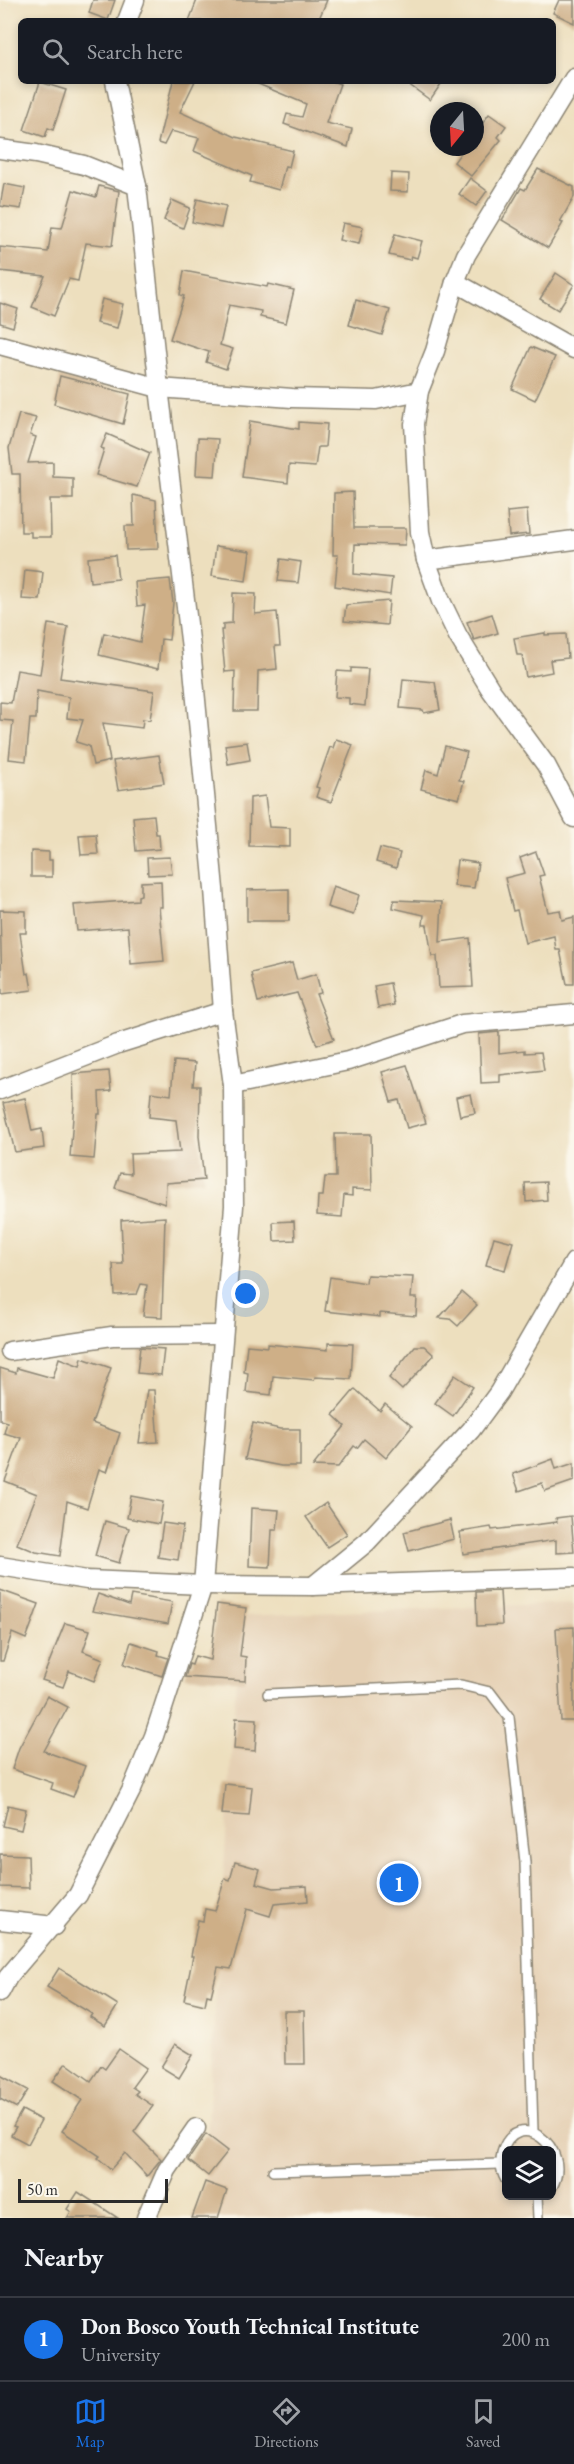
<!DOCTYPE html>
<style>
:root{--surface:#171b24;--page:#242831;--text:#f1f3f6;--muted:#9ea1a6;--line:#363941;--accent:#1a73e8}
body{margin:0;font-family:"EB Garamond",serif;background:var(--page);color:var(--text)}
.controls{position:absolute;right:18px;bottom:18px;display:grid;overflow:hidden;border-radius:9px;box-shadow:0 3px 9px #0003}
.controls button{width:54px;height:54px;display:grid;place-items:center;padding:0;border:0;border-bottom:2px solid var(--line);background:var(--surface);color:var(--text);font:30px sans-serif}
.compass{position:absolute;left:430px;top:102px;width:54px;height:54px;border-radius:50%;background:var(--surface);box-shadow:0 3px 9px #0003;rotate:198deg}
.scale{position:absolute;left:18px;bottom:15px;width:150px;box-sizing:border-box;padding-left:6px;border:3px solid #2b2b2b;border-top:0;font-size:16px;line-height:21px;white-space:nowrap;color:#2b2b2b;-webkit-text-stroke:4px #fbf7ec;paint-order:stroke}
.you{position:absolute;left:246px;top:1294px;width:21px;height:21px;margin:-15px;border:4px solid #fff;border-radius:50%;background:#1a73e8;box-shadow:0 0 0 9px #1a73e833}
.badge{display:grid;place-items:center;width:39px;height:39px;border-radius:50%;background:var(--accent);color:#fff;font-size:20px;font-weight:700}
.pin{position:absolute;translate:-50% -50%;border:3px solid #fff;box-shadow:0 2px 6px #0006}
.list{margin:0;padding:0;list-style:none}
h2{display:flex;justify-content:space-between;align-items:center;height:78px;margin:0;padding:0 24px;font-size:26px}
h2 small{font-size:20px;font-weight:400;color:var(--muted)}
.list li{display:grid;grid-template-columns:39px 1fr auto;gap:18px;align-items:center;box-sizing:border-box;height:84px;padding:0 24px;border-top:2px solid var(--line)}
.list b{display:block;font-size:22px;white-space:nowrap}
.list p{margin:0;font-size:20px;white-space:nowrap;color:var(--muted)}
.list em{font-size:20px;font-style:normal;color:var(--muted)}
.icon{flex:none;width:33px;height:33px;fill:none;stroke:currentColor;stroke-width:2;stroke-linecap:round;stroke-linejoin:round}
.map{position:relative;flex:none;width:574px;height:2218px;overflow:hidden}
.search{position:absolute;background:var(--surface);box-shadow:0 3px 9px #0003;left:18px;right:18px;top:18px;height:66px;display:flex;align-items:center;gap:15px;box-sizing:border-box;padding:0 21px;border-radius:9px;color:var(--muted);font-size:22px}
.sheet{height:162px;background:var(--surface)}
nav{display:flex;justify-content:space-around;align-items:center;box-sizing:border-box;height:84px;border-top:2px solid var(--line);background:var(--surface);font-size:16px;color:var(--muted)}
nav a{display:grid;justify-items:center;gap:3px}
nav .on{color:var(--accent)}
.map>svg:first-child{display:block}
.built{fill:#e5d0b4;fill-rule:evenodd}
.building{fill:#ceaf87}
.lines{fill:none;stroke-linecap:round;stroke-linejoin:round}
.lane-casing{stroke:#8c8574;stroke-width:12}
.street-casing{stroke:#8c8574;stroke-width:21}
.lane{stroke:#fff;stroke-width:9}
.street{stroke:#fff;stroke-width:18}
</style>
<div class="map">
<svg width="574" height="2218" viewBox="0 0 574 2218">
<rect width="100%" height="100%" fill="#fbf7ec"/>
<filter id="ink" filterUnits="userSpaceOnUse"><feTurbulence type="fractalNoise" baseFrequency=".0167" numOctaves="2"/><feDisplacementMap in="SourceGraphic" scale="12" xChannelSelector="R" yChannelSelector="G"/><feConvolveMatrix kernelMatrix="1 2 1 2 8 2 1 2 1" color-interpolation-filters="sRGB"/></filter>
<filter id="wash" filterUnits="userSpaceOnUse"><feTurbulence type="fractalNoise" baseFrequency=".008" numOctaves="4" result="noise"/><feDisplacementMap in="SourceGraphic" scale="24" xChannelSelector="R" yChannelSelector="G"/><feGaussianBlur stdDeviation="1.35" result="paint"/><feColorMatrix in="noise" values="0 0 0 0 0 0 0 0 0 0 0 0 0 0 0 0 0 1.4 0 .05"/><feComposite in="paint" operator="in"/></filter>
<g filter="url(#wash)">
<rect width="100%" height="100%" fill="#eddfbe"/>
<path class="built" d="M574,1603V2218H202L240,1616ZM506,2150H552V2196H506Z"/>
<g id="blocks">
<g class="building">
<polygon points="93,0 115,0 108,20 89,13"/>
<polygon points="197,0 327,0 318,21 189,21"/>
<polygon points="559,0 574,0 574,23 553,13"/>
<polygon points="173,81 195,81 180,112 236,137 293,151 289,167 285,166 279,190 250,182 252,176 194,151 199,138 171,131 164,145 158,143"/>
<polygon points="251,81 332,81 340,84 326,123 352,129 348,147 284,124 287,114 302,117 306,104"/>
<polygon points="404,81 443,81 430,100"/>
<polygon points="40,82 66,90 53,130 48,128 45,137 24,130"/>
<polygon points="489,114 506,126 498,137 501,140 471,176 454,162 465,147 475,147 475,134"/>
<polygon points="538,169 574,187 574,197 560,222 563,223 548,248 502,220 521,188 525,190"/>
<polygon points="391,173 409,174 408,192 390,191"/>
<polygon points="470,178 487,191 476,206 459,194"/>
<polygon points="4,184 25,188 21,209 0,206"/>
<polygon points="99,186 119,191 112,246 86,243 78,281 69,279 54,316 32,307 45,276 0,271 0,247 48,252 52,227 62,228 73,190 96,197"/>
<polygon points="197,199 226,206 221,228 192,222"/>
<polygon points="172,200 190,208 183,228 164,220"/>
<polygon points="343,223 363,227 359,244 339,240"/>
<polygon points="395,234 422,241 417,258 411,256 410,260 389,255"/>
<polygon points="184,271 267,287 268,284 294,290 286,323 260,317 261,311 229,305 220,345 233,349 226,369 206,362 209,352 170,339 184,296 180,295"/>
<polygon points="556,273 574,285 558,310 540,299"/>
<polygon points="102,299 123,304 117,328 96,323"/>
<polygon points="356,300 390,310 382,335 349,325"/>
<polygon points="0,303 18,309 13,327 0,323"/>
<polygon points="531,347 555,357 535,400 512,389"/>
<polygon points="60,376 130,394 123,424 54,404"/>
<polygon points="19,414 36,418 30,435 36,437 28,463 53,462 53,477 73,478 73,499 50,499 51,537 31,537 31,532 21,532 20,474 12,474 9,448"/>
<polygon points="250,421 299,429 299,422 327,424 325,447 318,447 315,467 289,465 288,483 242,477"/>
<polygon points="107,434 150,453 137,487 96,475 104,449 101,448"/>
<polygon points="198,438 218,439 215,476 196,475"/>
<polygon points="353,492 354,528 406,528 405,545 355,544 354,574 392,578 390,595 335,586 338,555 333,555 334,493"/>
<polygon points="133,495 156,500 158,549 126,550 125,526 134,526"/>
<polygon points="527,510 529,534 509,536 507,512"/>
<polygon points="216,546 250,551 246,581 212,576"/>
<polygon points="115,555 118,579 90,582 88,558"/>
<polygon points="281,559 301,562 298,583 278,581"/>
<polygon points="25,570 43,572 40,600 22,599"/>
<polygon points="170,579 173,603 169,640 161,639 158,669 99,655 104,633 140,642 145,605 137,606 135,582"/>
<polygon points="233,593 256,594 255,614 277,612 280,646 275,646 277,669 258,671 257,711 234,711 235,671 225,672 221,630 223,630 223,624 232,623"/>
<polygon points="389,601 387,625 344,621 346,605"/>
<polygon points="492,614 498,633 474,640 467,622"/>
<polygon points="48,624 68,627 60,678 154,691 150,720 143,719 142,728 103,723 110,761 93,765 89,746 76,742 83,720 67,718 69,697 37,691 36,719 30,719 26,761 9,759 13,721 0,720 0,702 11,703 17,670 40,674"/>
<polygon points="545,633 545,635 566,634 568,658 550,660 552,672 526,677 522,655 517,655 514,638"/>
<polygon points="351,668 368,669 365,706 349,704 349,698 335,697 337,671 351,672"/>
<polygon points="403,679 435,682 440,710 424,713 423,710 400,708"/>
<polygon points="336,739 353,745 331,802 316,797 319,788 316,787 330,747 333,748"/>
<polygon points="247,742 250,760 228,764 225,745"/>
<polygon points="445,746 467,752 459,780 464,781 459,799 421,789 426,770 438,774"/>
<polygon points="159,755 164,783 118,790 113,761"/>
<polygon points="265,796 269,827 290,828 290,847 249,846 250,798"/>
<polygon points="154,815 156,834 159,834 160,849 136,851 133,817"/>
<polygon points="96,834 98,854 81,855 79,835"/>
<polygon points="380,848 400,853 396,868 376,862"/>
<polygon points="31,851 49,852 49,860 52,860 52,877 31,877"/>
<polygon points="536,852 544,875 539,876 548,912 560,910 562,920 574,917 574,984 567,984 560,950 556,950 554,936 525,943 517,910 513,911 505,878 525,873 520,858"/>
<polygon points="170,857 172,874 148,875 147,858"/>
<polygon points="457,860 478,863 474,888 454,886"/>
<polygon points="161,881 162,907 159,907 164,961 131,964 128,927 77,931 74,905 138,900 138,896 141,895 141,882"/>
<polygon points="333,886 359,895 353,915 327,907"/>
<polygon points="289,889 289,921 247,921 247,890"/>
<polygon points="394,900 442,902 440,942 470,938 473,987 439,988 437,956 432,956 427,925 423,925 424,915 393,908"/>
<polygon points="0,910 26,911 26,933 20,933 26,974 29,973 32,990 2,994"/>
<polygon points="292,963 297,980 316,974 321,993 316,994 334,1039 317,1045 297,993 258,1002 251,973"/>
<polygon points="390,983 394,1005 378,1008 374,986"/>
<polygon points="499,1032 499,1053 525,1050 525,1053 541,1052 544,1070 500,1075 500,1082 481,1083 479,1034"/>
<polygon points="174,1061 195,1063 193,1086 200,1086 199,1136 204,1180 166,1183 165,1204 115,1188 120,1173 131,1174 130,1154 180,1152 176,1120 149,1117 151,1092 171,1095"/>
<polygon points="407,1065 426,1123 407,1128 399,1100 391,1102 382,1072"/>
<polygon points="109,1071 111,1091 99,1092 100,1114 98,1114 94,1159 70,1157 74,1104 73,1074"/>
<polygon points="471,1094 475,1113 460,1116 456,1097"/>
<polygon points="25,1098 32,1131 42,1129 44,1148 15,1152 3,1103"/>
<polygon points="335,1134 371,1134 372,1190 352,1189 352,1196 344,1195 342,1217 317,1215 318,1196 323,1196 325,1177 336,1177"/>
<polygon points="546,1182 547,1200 526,1202 525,1183"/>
<polygon points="165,1217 162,1317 143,1316 147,1285 141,1284 137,1294 115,1295 113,1264 123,1264 121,1220"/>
<polygon points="294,1221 295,1240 274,1241 273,1222"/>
<polygon points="494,1237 513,1242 505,1270 486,1265"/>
<polygon points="367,1275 413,1277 411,1298 417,1298 416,1316 380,1313 380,1317 325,1311 330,1277 366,1283"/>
<polygon points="462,1292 477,1305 458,1326 450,1319 439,1318"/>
<polygon points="328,1343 353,1344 351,1379 315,1377 314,1380 273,1376 271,1395 246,1392 248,1373 244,1372 247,1345 268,1347 268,1344 328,1350"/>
<polygon points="415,1346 424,1346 434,1355 402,1390 389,1378"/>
<polygon points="140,1347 164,1349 161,1375 137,1373"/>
<polygon points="59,1358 80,1366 82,1358 111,1368 92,1423 120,1433 107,1472 99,1469 87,1508 67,1501 60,1556 36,1552 17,1544 37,1494 5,1481 21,1438 4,1433 7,1422 0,1420 0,1368 16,1373 17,1368 53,1378"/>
<polygon points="455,1375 473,1387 453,1416 435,1403"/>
<polygon points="355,1389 380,1411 385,1404 412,1426 386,1458 364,1439 357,1448 354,1446 338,1467 313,1466 345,1426 333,1415"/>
<polygon points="147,1390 154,1390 158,1442 139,1443"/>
<polygon points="253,1423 280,1429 300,1429 300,1466 281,1466 245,1459"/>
<polygon points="553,1459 556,1469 574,1463 574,1481 545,1491 542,1483 519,1491 513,1474"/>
<polygon points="131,1496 163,1502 159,1524 127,1518"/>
<polygon points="326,1503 347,1534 327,1547 306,1517"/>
<polygon points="251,1508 279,1510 277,1530 272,1530 270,1567 249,1566"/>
<polygon points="571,1516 574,1552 556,1553 556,1540 463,1554 460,1532 491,1527 492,1530 557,1522 556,1518"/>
<polygon points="450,1520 454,1539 409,1551 404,1532"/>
<polygon points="105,1521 129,1528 119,1563 95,1556"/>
<polygon points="163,1523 183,1526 178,1560 158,1557"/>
<polygon points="0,1590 39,1604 26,1639 12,1633 3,1661 0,1661"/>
<polygon points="500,1591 502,1625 477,1626 476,1592"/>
<polygon points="98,1594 129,1605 131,1595 172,1602 168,1624 92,1611"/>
<polygon points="217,1604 246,1608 240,1656 246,1657 245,1681 185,1677 189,1664 192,1665 195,1656 210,1660"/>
<polygon points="65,1623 90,1630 83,1651 103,1659 94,1681 69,1671 63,1687 42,1680"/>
<polygon points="574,1627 574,1721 561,1721 556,1628"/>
<polygon points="131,1642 159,1651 158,1655 168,1658 162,1676 124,1664"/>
<polygon points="47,1696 68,1707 44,1751 85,1766 73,1797 51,1789 53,1783 12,1769 19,1748"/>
<polygon points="236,1718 257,1719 255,1751 234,1749"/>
<polygon points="225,1784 252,1787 249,1816 222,1814"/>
<polygon points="8,1805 26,1809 21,1830 3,1826"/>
<polygon points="0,1854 28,1855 29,1888 0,1887"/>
<polygon points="235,1862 260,1869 256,1883 274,1888 307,1886 308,1901 274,1904 270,1916 247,1909 231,1969 218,1967 211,1996 207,1995 205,2005 184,2000 193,1956 191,1956 198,1920 203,1921 205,1909 215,1911 225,1878 230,1880"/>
<polygon points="59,1968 118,2005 105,2026 90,2017 92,2014 47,1987"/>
<polygon points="284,2011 304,2011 305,2064 285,2064"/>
<polygon points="175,2044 193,2055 179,2078 161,2067"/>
<polygon points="119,2049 146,2068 132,2087 138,2091 135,2094 153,2106 134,2132 161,2159 147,2176 125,2153 111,2169 98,2158 100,2156 62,2131 82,2100 53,2081 66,2063 91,2081 101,2066 105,2069"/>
<polygon points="0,2075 28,2090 17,2108 0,2099"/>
<polygon points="22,2110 41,2120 28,2144 11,2135 16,2127 13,2126"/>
<polygon points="206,2134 228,2151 208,2176 188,2160"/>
<polygon points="205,2182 227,2190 218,2218 192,2218"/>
<polygon points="78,2192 118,2218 67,2218 71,2212 67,2209"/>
</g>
</g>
</g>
<g filter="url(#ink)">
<use href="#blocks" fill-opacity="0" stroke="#8c8574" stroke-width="1.5"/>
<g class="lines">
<defs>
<g id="lane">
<polyline points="268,1694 461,1685 490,1692 509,1717 525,1862 533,2131"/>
<polyline points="273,2171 500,2164"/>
<path d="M506,2180C501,2172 500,2163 502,2153C516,2105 574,2147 552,2187"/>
<polyline points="537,2196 538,2218"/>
</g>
<g id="street">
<polyline points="127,21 135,0"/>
<polyline points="574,78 466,255 455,282 435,351 419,391 414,424 420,532 426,560 441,601 458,636 491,690 546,765 574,818"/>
<polyline points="0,149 36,154 84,165 137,186"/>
<polyline points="455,282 574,349"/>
<polyline points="0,345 159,388 292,398 376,400 419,391"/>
<polyline points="426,560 574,540"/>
<polyline points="233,1085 348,1061 462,1024 574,1014"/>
<polyline points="0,1090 118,1044 223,1011"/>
<polyline points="10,1351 112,1336 222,1335"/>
<polyline points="0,1566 87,1580 203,1585 313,1586 574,1577"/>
<polyline points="313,1586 367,1542 471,1430 499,1392 574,1262"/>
<polyline points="0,1920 54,1926"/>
<polyline points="0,1992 8,1977 78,1895 131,1791 154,1736 203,1585 234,1206 233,1085 223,1011 214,889 191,648 159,388 137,186 115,81"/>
<polyline points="146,2218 167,2170 196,2128"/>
</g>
</defs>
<use href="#lane" class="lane-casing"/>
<use href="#street" class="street-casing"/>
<use href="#lane" class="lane"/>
<use href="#street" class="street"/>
</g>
</g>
</svg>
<div class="controls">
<button><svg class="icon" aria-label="layers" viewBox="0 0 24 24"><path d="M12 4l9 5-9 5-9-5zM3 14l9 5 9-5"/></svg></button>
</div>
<svg class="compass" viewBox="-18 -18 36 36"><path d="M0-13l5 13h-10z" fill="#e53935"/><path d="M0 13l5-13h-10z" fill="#9ea1a6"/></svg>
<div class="scale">50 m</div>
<div class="you"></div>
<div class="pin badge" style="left:399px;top:1883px">1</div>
<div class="search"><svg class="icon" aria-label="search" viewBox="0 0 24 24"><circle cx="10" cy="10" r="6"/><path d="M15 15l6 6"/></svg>Search here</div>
</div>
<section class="sheet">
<h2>Nearby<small></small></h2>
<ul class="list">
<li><span class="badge">1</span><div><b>Don Bosco Youth Technical Institute</b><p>University</p></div><em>200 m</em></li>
</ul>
</section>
<nav>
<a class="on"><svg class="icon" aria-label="map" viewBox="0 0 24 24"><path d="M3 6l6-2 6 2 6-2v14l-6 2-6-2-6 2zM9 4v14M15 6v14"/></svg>Map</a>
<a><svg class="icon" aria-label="directions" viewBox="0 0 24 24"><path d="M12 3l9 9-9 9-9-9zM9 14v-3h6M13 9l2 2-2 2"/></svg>Directions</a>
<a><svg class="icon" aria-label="saved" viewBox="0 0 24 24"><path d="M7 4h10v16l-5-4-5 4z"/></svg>Saved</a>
</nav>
